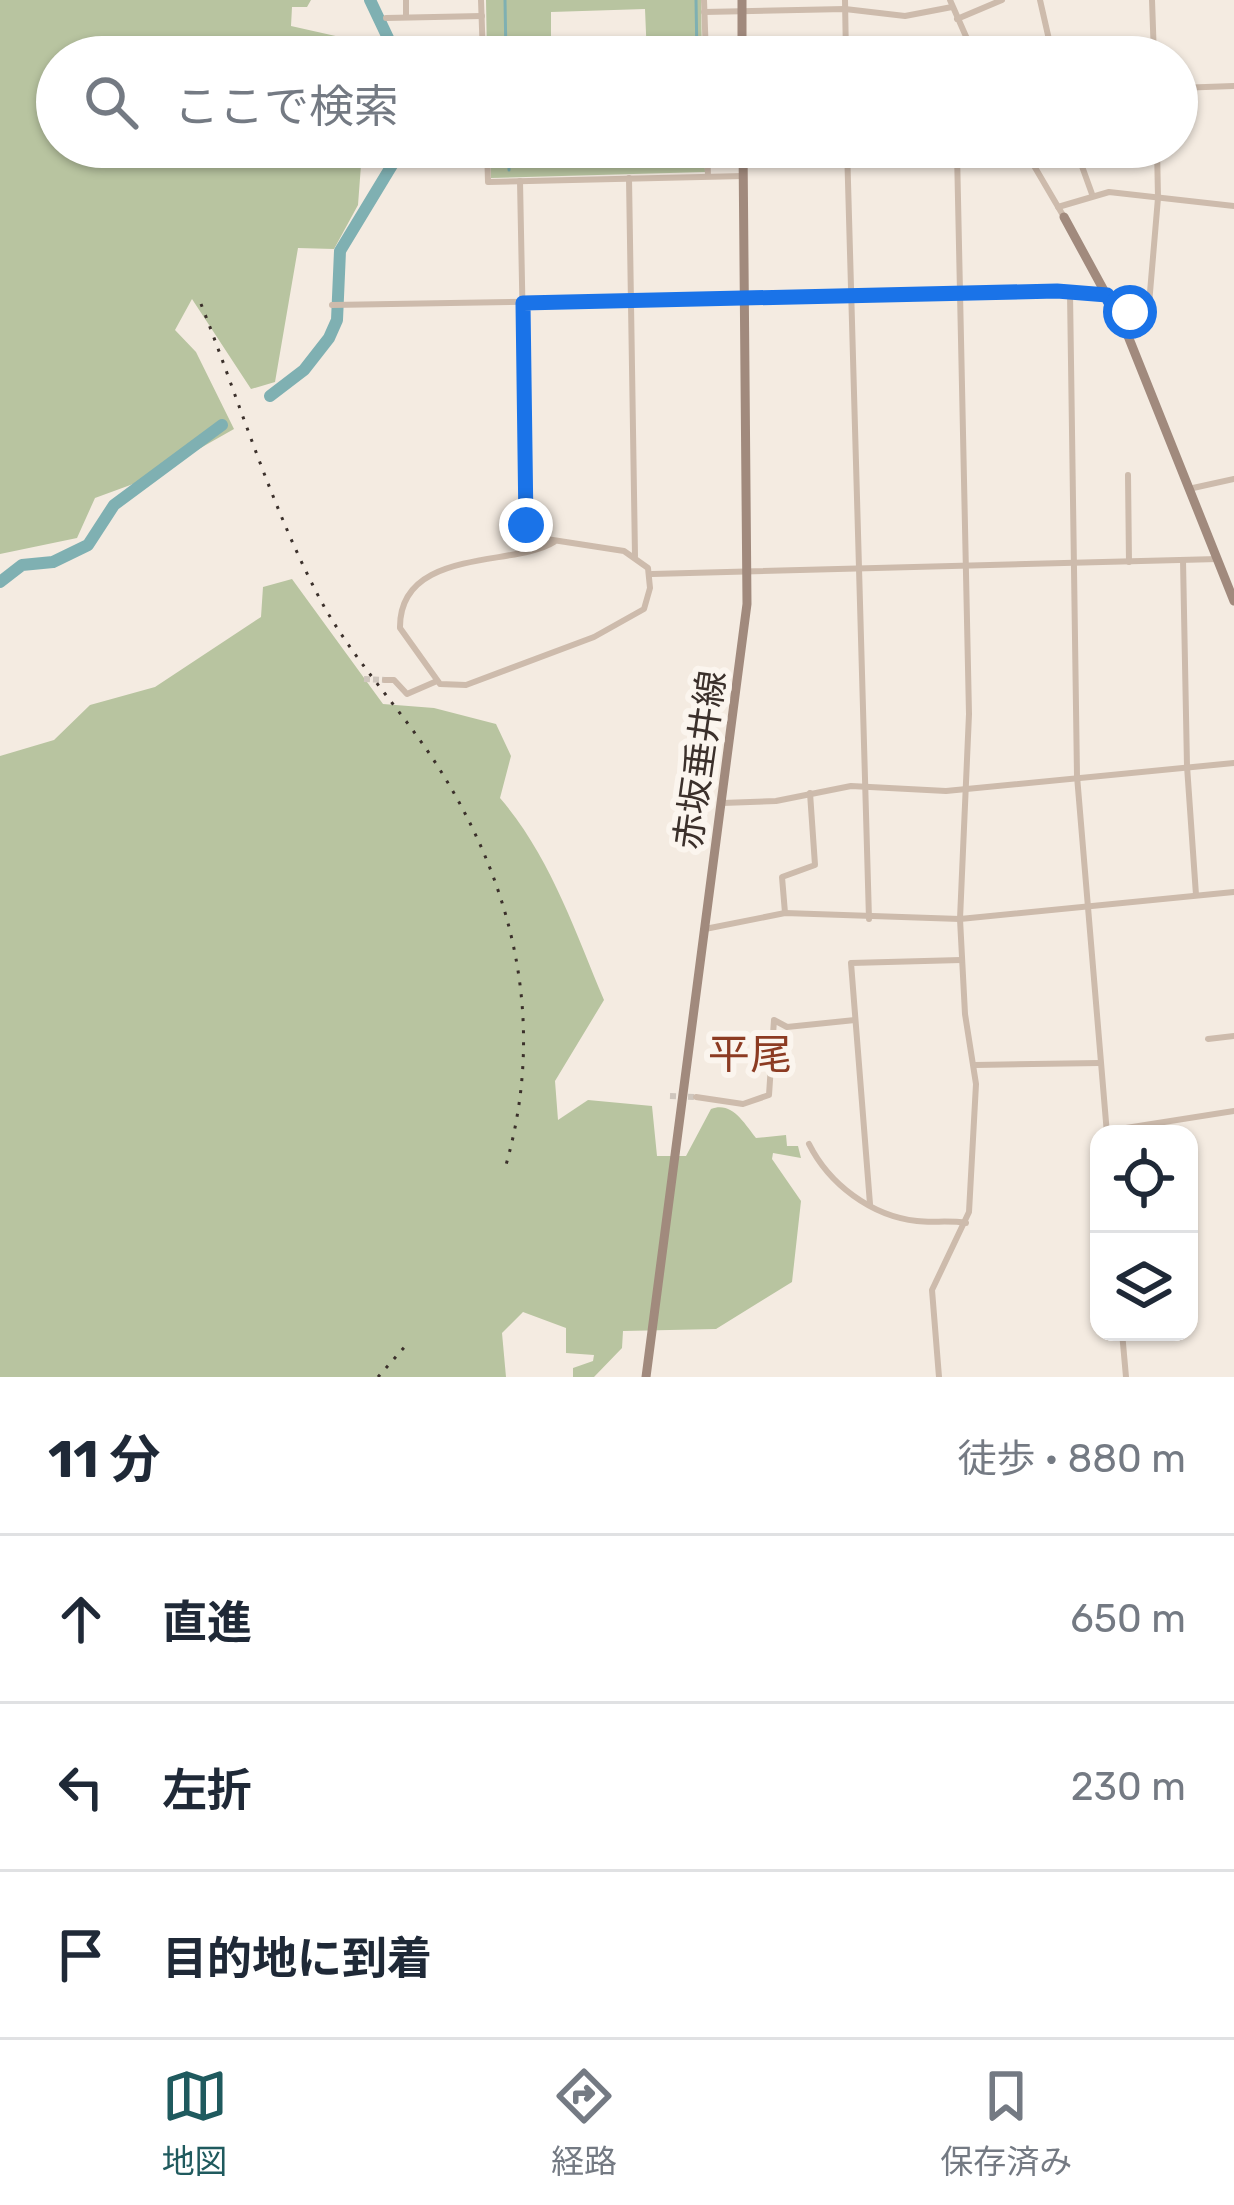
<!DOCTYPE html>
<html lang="ja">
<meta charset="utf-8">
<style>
:root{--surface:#fff;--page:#f6f6f7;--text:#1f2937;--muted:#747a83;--line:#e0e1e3;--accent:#1f5a5e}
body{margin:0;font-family:Rubik,"Noto Sans JP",sans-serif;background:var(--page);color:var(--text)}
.controls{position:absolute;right:36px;bottom:36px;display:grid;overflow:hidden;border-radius:24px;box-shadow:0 3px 9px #0004}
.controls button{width:108px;height:108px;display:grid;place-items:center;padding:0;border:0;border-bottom:3px solid var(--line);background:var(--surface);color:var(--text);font:60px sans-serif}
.stop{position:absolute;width:36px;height:36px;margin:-27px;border:9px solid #1a73e8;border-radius:50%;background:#fff}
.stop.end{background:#1a73e8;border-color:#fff;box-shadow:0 3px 12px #0008}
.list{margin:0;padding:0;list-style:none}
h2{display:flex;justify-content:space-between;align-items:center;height:156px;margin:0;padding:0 48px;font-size:51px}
h2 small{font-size:39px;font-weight:400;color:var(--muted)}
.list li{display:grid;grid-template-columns:78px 1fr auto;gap:36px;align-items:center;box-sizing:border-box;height:168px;padding:0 48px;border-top:3px solid var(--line)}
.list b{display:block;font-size:45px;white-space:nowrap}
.list em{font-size:39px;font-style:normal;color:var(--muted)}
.icon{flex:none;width:66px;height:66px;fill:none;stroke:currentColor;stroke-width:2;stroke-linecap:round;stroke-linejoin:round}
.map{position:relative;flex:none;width:1234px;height:1377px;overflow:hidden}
.search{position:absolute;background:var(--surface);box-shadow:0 3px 9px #0004;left:36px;right:36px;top:36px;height:132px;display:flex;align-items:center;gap:30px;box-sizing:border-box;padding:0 42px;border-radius:66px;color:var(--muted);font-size:45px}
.sheet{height:660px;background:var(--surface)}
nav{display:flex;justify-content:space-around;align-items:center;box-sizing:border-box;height:168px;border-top:3px solid var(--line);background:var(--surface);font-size:33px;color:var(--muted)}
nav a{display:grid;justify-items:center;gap:6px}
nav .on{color:var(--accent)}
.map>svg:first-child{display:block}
.green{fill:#b8c4a0}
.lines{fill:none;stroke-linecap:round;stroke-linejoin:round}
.stream{stroke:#7fb0b2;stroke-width:3}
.river{stroke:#7fb0b2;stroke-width:12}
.street-tunnel{stroke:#cfc6bd;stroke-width:6;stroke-dasharray:6 3;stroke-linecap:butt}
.street{stroke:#cdbbac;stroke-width:6}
.secondary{stroke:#a18a7d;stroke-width:9}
.rail{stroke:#3b302b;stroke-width:3;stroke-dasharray:3 9;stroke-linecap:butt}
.route{stroke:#1a73e8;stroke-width:15}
.labels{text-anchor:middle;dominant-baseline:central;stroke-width:12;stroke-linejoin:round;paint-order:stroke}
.street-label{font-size:36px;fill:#3b302b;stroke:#fbf5ee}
.quarter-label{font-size:42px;fill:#8c3b22;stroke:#fbf5ee}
</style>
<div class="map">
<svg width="1234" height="1377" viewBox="0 0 1234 1377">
<rect width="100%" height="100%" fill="#f4ebe1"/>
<g class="green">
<polygon points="0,0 311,0 307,7 292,7 291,26 340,37 341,45 360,50 359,57 57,57 57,147 375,147 361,165 358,205 334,249 298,248 275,382 251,389 192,299 175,330 196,352 234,429 144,480 95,498 77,538 0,554"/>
<polygon points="486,0 701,0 702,57 647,57 645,9 551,12 551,54 487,57"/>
<polygon points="490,147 704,147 705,172 491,178"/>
<path d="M292,579L383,704L434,708L496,724L511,756L500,798C550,856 575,931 604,1000L555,1081L558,1120L588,1100L652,1106L657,1156H686L711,1109C732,1101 744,1123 756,1138L786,1135L787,1146H798L801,1158L773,1153L772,1159L801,1201L792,1282L716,1329L623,1331L622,1348L594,1377H573V1368L593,1361L594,1355L566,1353V1328L523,1312L502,1333L506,1377H0V756L54,740L90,705L155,687L261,617L263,587Z"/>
</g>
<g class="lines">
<g class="stream">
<polyline points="505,0 506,57"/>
<polyline points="696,0 697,57"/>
<polyline points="509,147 509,170"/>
<polyline points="698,147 698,161"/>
</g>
<g class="river">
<polyline points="370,0 397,57"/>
<polyline points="270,396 304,370 329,338 337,320 340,251 403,147"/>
<polyline points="0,582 22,565 53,562 88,545 114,505 222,425"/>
</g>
<g class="street-tunnel">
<polyline points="364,679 385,680"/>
<polyline points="670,1096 696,1097"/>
</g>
<g class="street">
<polyline points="406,0 406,17"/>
<polyline points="481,0 483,57"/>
<polyline points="704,0 706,57"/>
<polyline points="845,0 846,57"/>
<polyline points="950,0 975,57"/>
<polyline points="1040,0 1053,57"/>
<polyline points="1152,0 1154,57"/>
<polyline points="704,12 845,9 905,16 952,7"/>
<polyline points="386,18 482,16"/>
<polyline points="957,19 1002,0"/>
<polyline points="1177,88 1234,86"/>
<polyline points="487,147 488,182 744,176"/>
<polyline points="707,147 708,176"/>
<polyline points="847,147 869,919"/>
<polyline points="1023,147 1064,217"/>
<polyline points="1075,147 1092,194"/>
<polyline points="848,153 957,152 969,714 960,919 965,1014 976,1084 969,1212 932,1290 939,1377"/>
<polyline points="629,178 635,556"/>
<path d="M520,181L527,536L624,551L648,568L650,588L644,609L594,637L466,685L440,684L400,628C399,547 515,567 554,542"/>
<polyline points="1058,207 1109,192 1234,206"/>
<polyline points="1070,293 1077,776 1107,1134"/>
<polyline points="332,305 743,298"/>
<polyline points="1118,315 1148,316 1158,198 1157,147"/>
<polyline points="1128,475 1129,562"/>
<polyline points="1193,488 1234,479"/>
<polyline points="1183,560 1187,766 1196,895"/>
<polyline points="652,574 1218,559"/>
<polyline points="385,680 394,680 407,694 437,681"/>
<polyline points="722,803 776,801 851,786 946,791 1234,763"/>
<polyline points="785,913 782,877 815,865 810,793"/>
<polyline points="705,929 785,913 960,919 1234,892"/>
<polyline points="1208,1039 1234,1036"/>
<polyline points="975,1065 1100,1063"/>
<polyline points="696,1097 743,1104 769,1095 774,1020 787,1027 855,1020"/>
<polyline points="1107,1131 1234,1111"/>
<path d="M809,1144C829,1184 871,1216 917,1221C933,1223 949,1220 966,1223"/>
<polyline points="870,1204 851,963 961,960"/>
<polyline points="1122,1332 1126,1377"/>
</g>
<g class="secondary">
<polyline points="742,0 742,57"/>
<polyline points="1064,217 1126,331 1234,601"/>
<polyline points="746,298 1057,291 1107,295"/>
<polyline points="646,1377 747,604 743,147"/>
</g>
<g class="rail">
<path d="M201,304C240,403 271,507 321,601C355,663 405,713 442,773C517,894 545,1028 506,1165"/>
<polyline points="378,1377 409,1342"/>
</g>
</g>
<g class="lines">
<polyline class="route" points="526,525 523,303 1057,291 1107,295 1118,315 1130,312"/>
</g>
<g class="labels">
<g class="street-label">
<text transform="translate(700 760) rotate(-82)">赤坂垂井線</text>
</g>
<g class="quarter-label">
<text x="750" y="1055">平尾</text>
</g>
</g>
</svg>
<div class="controls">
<button><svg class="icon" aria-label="locate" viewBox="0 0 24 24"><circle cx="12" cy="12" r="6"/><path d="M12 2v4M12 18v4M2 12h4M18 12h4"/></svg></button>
<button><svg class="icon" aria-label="layers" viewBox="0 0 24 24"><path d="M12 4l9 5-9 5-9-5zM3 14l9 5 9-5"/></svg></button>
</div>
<div class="stop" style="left:1130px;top:312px"></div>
<div class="stop end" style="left:526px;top:525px"></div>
<div class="search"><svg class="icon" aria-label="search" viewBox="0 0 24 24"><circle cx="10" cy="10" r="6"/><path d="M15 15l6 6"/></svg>ここで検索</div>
</div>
<section class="sheet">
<h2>11 分<small>徒歩 · 880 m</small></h2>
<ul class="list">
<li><svg class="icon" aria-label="ahead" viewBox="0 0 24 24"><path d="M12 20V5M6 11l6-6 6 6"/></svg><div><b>直進</b></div><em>650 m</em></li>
<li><svg class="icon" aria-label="left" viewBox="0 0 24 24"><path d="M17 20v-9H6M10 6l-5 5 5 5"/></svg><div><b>左折</b></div><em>230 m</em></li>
<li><svg class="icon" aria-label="arrive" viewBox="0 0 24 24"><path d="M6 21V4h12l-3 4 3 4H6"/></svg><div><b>目的地に到着</b></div></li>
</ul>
</section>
<nav>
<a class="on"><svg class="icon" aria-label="map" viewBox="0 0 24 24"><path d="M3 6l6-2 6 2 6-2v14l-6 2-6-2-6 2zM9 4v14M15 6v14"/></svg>地図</a>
<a><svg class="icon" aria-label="directions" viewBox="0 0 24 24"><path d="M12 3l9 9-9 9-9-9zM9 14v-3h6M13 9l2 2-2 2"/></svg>経路</a>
<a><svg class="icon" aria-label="saved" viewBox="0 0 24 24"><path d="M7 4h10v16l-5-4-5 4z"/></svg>保存済み</a>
</nav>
